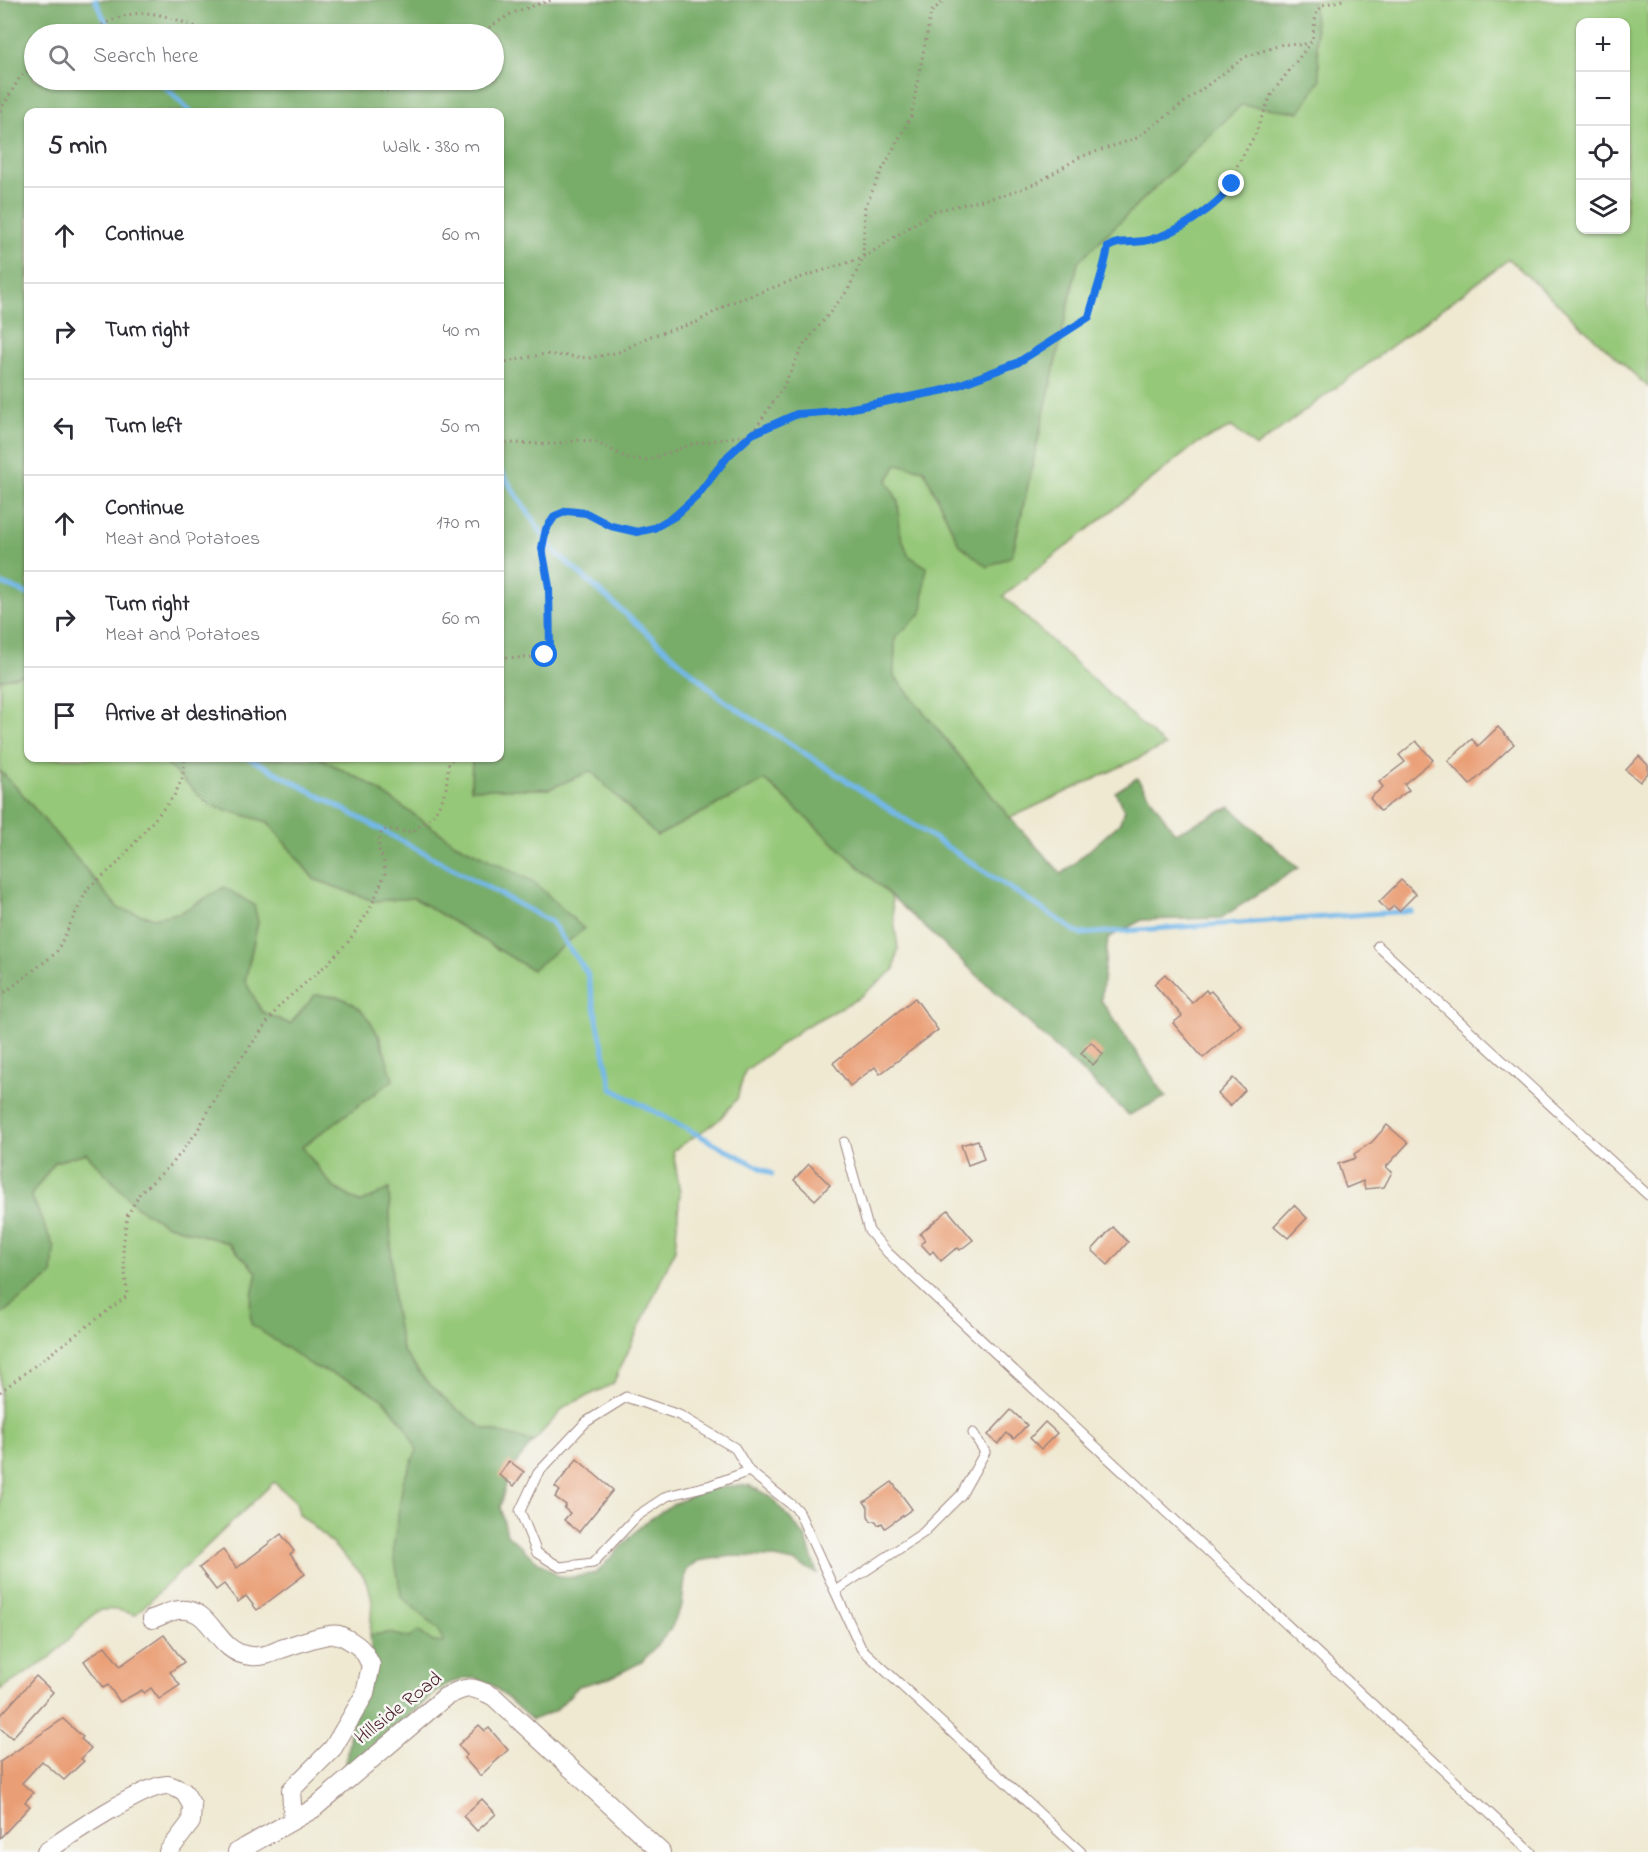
<!DOCTYPE html>
<meta charset="utf-8">
<style>
:root{--surface:#fff;--page:#f2f2f3;--text:#2b2b33;--muted:#7c7c81;--line:#e1e1e2}
body{margin:0;font-family:"Indie Flower",sans-serif;background:var(--page);color:var(--text)}
.controls{position:absolute;right:18px;top:18px;display:grid;overflow:hidden;border-radius:12px;box-shadow:0 2px 4px #0004}
.controls button{width:54px;height:54px;display:grid;place-items:center;padding:0;border:0;border-bottom:2px solid var(--line);background:var(--surface);color:var(--text);font:30px sans-serif}
.stop{position:absolute;width:18px;height:18px;margin:-14px;border:4px solid #1a73e8;border-radius:50%;background:#fff}
.stop.end{background:#1a73e8;border-color:#fff;box-shadow:0 2px 6px #0008}
.list{margin:0;padding:0;list-style:none}
h2{display:flex;justify-content:space-between;align-items:center;height:78px;margin:0;padding:0 24px;font-size:26px}
h2 small{font-size:20px;font-weight:400;color:var(--muted)}
.list li{display:grid;grid-template-columns:39px 1fr auto;gap:18px;align-items:center;box-sizing:border-box;height:96px;padding:0 24px;border-top:2px solid var(--line)}
.list b{display:block;font-size:22px;white-space:nowrap}
.list p{margin:0;font-size:20px;white-space:nowrap;color:var(--muted)}
.list em{font-size:20px;font-style:normal;color:var(--muted)}
.icon{flex:none;width:33px;height:33px;fill:none;stroke:currentColor;stroke-width:2;stroke-linecap:round;stroke-linejoin:round}
.map{position:relative;flex:none;width:1648px;height:1852px;overflow:hidden}
.search{position:absolute;background:var(--surface);box-shadow:0 2px 4px #0004;left:24px;top:24px;width:480px;height:66px;display:flex;align-items:center;gap:15px;box-sizing:border-box;padding:0 21px;border-radius:33px;color:var(--muted);font-size:22px}
.panel{position:absolute;background:var(--surface);box-shadow:0 2px 4px #0004;left:24px;top:108px;width:480px;height:654px;border-radius:12px}
.map>svg:first-child{display:block}
.green{fill:#96c879;stroke:#707452;stroke-width:1.5;fill-rule:evenodd}
.forest{fill:#78ac69;stroke:#61664a;stroke-width:1.5;fill-rule:evenodd}
.lines{fill:none;stroke-linecap:round;stroke-linejoin:round}
.stream{stroke:#73b8ea;stroke-width:5}
.building{fill:#ea9e75}
.lane-casing{stroke:#9c847e;stroke-width:11}
.street-casing{stroke:#9c847e;stroke-width:20}
.path{stroke:#9c847e;stroke-width:3;stroke-dasharray:1.5 4.5;stroke-linecap:butt}
.lane{stroke:#fff;stroke-width:9}
.street{stroke:#fff;stroke-width:18}
.route{stroke:#1a73e8;stroke-width:8}
.labels{text-anchor:middle;dominant-baseline:central;stroke-width:5;stroke-linejoin:round;paint-order:stroke}
.street-label{font-size:20px;fill:#4a1f2b;stroke:#f6f6f2}
</style>
<div class="map">
<svg width="1648" height="1852" viewBox="0 0 1648 1852">
<rect width="100%" height="100%" fill="#f6f6f2"/>
<filter id="ink" filterUnits="userSpaceOnUse"><feTurbulence type="fractalNoise" baseFrequency=".0167" numOctaves="2"/><feDisplacementMap in="SourceGraphic" scale="12" xChannelSelector="R" yChannelSelector="G"/><feConvolveMatrix kernelMatrix="1 2 1 2 8 2 1 2 1" color-interpolation-filters="sRGB"/></filter>
<filter id="wash" filterUnits="userSpaceOnUse"><feTurbulence type="fractalNoise" baseFrequency=".008" numOctaves="4" result="noise"/><feDisplacementMap in="SourceGraphic" scale="24" xChannelSelector="R" yChannelSelector="G"/><feGaussianBlur stdDeviation="1.35" result="paint"/><feColorMatrix in="noise" values="0 0 0 0 0 0 0 0 0 0 0 0 0 0 0 0 0 1.4 0 .05"/><feComposite in="paint" operator="in"/></filter>
<g filter="url(#wash)">
<rect width="100%" height="100%" fill="#efe9d2"/>
<g class="green">
<path d="M1313,0H1648V387L1509,259L1256,447L1232,427L1198,443L1003,596L1165,746L1010,818L894,676L895,638L922,612L908,555L900,532L898,501L887,481L897,464L924,470L959,544L1012,556L1078,262L1241,105L1320,80ZM1580,22H1626V230H1580Z"/>
<polygon points="28,673 28,758 160,758 209,805 268,822 314,879 374,901 414,898 532,970 534,882 455,843 368,783 319,758 472,758 471,788 549,789 591,771 657,836 765,780 891,896 898,949 894,970 857,999 806,1026 745,1071 737,1099 719,1120 673,1151 680,1192 675,1250 613,1384 566,1406 533,1442 483,1428 454,1407 425,1380 402,1350 393,1301 389,1189 361,1203 333,1187 302,1147 393,1080 380,1037 360,1009 339,997 290,1024 262,1012 245,981 258,922 224,887 182,912 154,918 119,909 18,789 0,771 0,680"/>
<path d="M86,1153L138,1208L165,1224L228,1243L257,1272L250,1305L313,1366L356,1383L383,1399L404,1424L418,1450L403,1482L401,1596L438,1629L444,1643L433,1642L418,1632L409,1638L390,1633L370,1635L372,1602L369,1587L362,1574L322,1534L299,1514L296,1502L274,1482L135,1615C122,1610 112,1608 97,1611L49,1659L0,1690V1315L52,1275L54,1248L31,1195L55,1162Z"/>
</g>
<g class="forest">
<path d="M0,0H1313L1320,80L1300,112L1241,105L1078,262L1012,556L987,567L959,544L924,470L897,464L887,481L898,501L900,532L908,555L926,567L922,612L895,638L894,676L1010,818L1062,874L1119,824L1125,810L1115,792L1137,778L1175,833L1230,807L1298,868L1221,918L1142,920L1108,938L1101,1000L1166,1097L1129,1115L765,780L657,836L591,771L549,789H471L472,758H500V112H28V673L0,680ZM34,34H494V80H34Z"/>
<polygon points="160,758 319,758 368,783 455,843 534,882 584,929 532,970 414,898 374,901 314,879 268,822 209,805"/>
<path d="M0,771L18,789L119,909L154,918L182,912L224,887L254,905L258,922L245,981L262,1012L290,1024L315,995C322,996 331,995 338,997C374,1006 384,1050 393,1080L302,1147L333,1187L360,1203L389,1189L393,1301L402,1350L425,1380L454,1407L483,1428L533,1442L509,1472L500,1507L507,1534L532,1557L558,1576L575,1577L596,1573L643,1524L673,1504L705,1490L727,1486L749,1485L771,1497L805,1536L817,1573L794,1562L770,1557L733,1556L698,1561L686,1571L682,1605L670,1630L642,1662L610,1678L579,1686L555,1711L532,1720L491,1684L474,1678L463,1679L450,1683L434,1694L345,1769L350,1732L371,1650L370,1635L390,1633L409,1638L418,1631L433,1642L444,1643L438,1629L401,1596L393,1548L403,1482L417,1450L404,1424L383,1399L356,1383L313,1366L251,1324L250,1305L257,1272L228,1243L165,1224L138,1208L86,1153L55,1162L31,1195L54,1248L52,1275L0,1315Z"/>
</g>
<g class="lines">
<g class="stream">
<polyline points="95,0 112,34"/>
<polyline points="158,80 191,112"/>
<polyline points="500,470 553,550 722,699 1080,934 1411,911"/>
<polyline points="0,583 28,594"/>
<polyline points="249,758 551,922 587,973 612,1089 772,1174"/>
</g>
</g>
<g id="blocks">
<g class="building">
<polygon points="1498,727 1514,744 1470,785 1448,761 1472,739 1478,746"/>
<polygon points="1416,741 1433,760 1404,784 1409,790 1380,811 1370,798 1383,787 1379,782 1405,762 1399,755"/>
<polygon points="1639,756 1648,765 1648,773 1640,782 1626,770"/>
<polygon points="1401,880 1416,894 1399,911 1394,906 1388,911 1379,902"/>
<polygon points="1165,974 1192,1003 1206,990 1208,993 1211,991 1241,1025 1203,1058 1173,1023 1182,1016 1154,984"/>
<polygon points="915,998 938,1030 880,1074 875,1067 850,1086 833,1063"/>
<polygon points="1091,1042 1103,1054 1093,1065 1081,1053"/>
<polygon points="1233,1078 1245,1090 1230,1106 1218,1094"/>
<polygon points="1387,1125 1408,1143 1386,1167 1392,1172 1384,1187 1365,1189 1363,1181 1346,1188 1338,1164 1356,1158 1354,1154 1372,1142"/>
<polygon points="978,1140 984,1159 968,1165 961,1145"/>
<polygon points="809,1164 830,1185 815,1200 794,1180"/>
<polygon points="1294,1205 1307,1218 1288,1238 1274,1226"/>
<polygon points="948,1210 973,1240 960,1250 958,1248 954,1250 941,1261 933,1251 930,1254 921,1244 925,1240 920,1234"/>
<polygon points="1113,1227 1128,1242 1108,1265 1092,1250"/>
<polygon points="1011,1410 1027,1425 1014,1439 1007,1433 998,1444 988,1435"/>
<polygon points="1045,1422 1057,1433 1041,1449 1030,1438"/>
<polygon points="577,1459 613,1490 579,1532 564,1520 570,1513 564,1508 566,1505 555,1497 560,1491 555,1487"/>
<polygon points="509,1461 524,1472 514,1486 499,1475"/>
<polygon points="892,1482 912,1509 885,1528 882,1523 878,1525 876,1521 871,1521 868,1516 868,1507 864,1502"/>
<polygon points="281,1534 294,1551 290,1554 305,1574 257,1610 246,1596 238,1602 224,1584 216,1590 199,1568 223,1550 237,1568"/>
<polygon points="164,1635 184,1662 170,1672 180,1685 159,1699 151,1688 144,1693 142,1690 120,1702 108,1685 103,1688 84,1661 105,1646 120,1666"/>
<polygon points="36,1676 53,1692 12,1738 0,1728 0,1716"/>
<polygon points="63,1719 83,1737 81,1739 91,1748 81,1759 84,1761 64,1780 42,1761 22,1783 33,1793 25,1802 30,1806 0,1838 0,1762"/>
<polygon points="479,1725 485,1731 489,1728 508,1750 480,1776 464,1758 467,1755 458,1745"/>
<polygon points="482,1799 496,1814 477,1831 463,1816"/>
</g>
</g>
</g>
<g filter="url(#ink)">
<use href="#blocks" fill-opacity="0" stroke="#9c847e" stroke-width="1.5"/>
<g class="lines">
<defs>
<g id="lane">
<polyline points="1378,946 1648,1195"/>
<polyline points="844,1142 869,1231 888,1253 1531,1852"/>
<polyline points="749,1471 711,1485 667,1496 637,1516 593,1563 560,1567 537,1553 520,1511 538,1473 586,1422 626,1397 679,1415 735,1448 749,1471 798,1510 861,1648 1081,1852"/>
<polyline points="835,1591 923,1533 961,1495 985,1452 973,1433"/>
</g>
<g id="street">
<path d="M152,1619C159,1617 166,1613 173,1611C214,1601 212,1653 251,1656C263,1657 270,1654 281,1649C293,1645 328,1632 339,1635C345,1637 358,1645 362,1650C366,1654 368,1660 371,1665L365,1694L333,1748L291,1790L293,1820"/>
<path d="M46,1852C66,1837 144,1785 167,1785C172,1785 179,1790 184,1792L192,1805L191,1822L168,1852"/>
<path d="M237,1852L313,1809L445,1697C467,1686 471,1685 494,1697L661,1852"/>
</g>
</defs>
<use href="#lane" class="lane-casing"/>
<use href="#street" class="street-casing"/>
<g class="path">
<path d="M86,34C142,0 157,13 215,34"/>
<polyline points="479,34 512,13 551,0"/>
<path d="M352,80C374,87 393,100 411,80"/>
<polyline points="0,111 20,77 34,66"/>
<polyline points="500,363 545,354 589,358 620,352 648,337 697,322 730,303 805,276 863,258 934,211 1005,195 1037,183 1080,157 1137,138 1245,57 1283,44 1302,45 1310,42"/>
<path d="M500,443L554,444L580,440L596,442L629,459L647,460L693,444L752,434L797,414L837,411L945,390L1017,363L1089,317C1095,294 1104,271 1108,247L1115,243L1145,241L1165,235L1212,208L1224,197L1232,184L1237,166L1256,133L1260,121L1272,93L1312,41L1316,14L1322,5L1343,0"/>
<path d="M500,657C515,657 538,661 550,650L549,587L542,548L546,529L555,516L567,511L586,513L611,526L637,532L653,528L675,516L697,496L728,456L752,434L783,387L803,346L848,290L863,258L865,207L881,172L911,116L931,12L945,0"/>
<polyline points="0,996 56,953 88,888 116,865 174,796 182,779 185,758"/>
<polyline points="0,1392 127,1296 123,1248 127,1216 140,1193 172,1164 196,1133 227,1078 280,1005 325,966 349,941 370,909 385,874 384,861 378,848 380,836 382,831 388,829 407,832 414,830 433,816 442,800 446,788 449,761 455,758"/>
</g>
<use href="#lane" class="lane"/>
<use href="#street" class="street"/>
</g>
</g>
<g class="lines" filter="url(#ink)">
<path class="route" d="M545,655L550,650L549,587L542,548L546,529L555,516L567,511L586,513L611,526L637,532L654,528L675,516L697,496L728,456L752,434L797,414L837,411L945,390L1017,363L1089,317C1095,294 1104,271 1108,247C1119,240 1131,243 1144,241C1172,236 1217,208 1232,184"/>
</g>
<g class="labels">
<g class="street-label">
<text transform="translate(399 1709) rotate(-38)">Hillside Road</text>
</g>
</g>
</svg>
<div class="controls">
<button>+</button>
<button>−</button>
<button><svg class="icon" aria-label="locate" viewBox="0 0 24 24"><circle cx="12" cy="12" r="6"/><path d="M12 2v4M12 18v4M2 12h4M18 12h4"/></svg></button>
<button><svg class="icon" aria-label="layers" viewBox="0 0 24 24"><path d="M12 4l9 5-9 5-9-5zM3 14l9 5 9-5"/></svg></button>
</div>
<div class="stop" style="left:545px;top:655px"></div>
<div class="stop end" style="left:1232px;top:184px"></div>
<div class="search"><svg class="icon" aria-label="search" viewBox="0 0 24 24"><circle cx="10" cy="10" r="6"/><path d="M15 15l6 6"/></svg>Search here</div>
<section class="panel">
<h2>5 min<small>Walk · 380 m</small></h2>
<ul class="list">
<li><svg class="icon" aria-label="ahead" viewBox="0 0 24 24"><path d="M12 20V5M6 11l6-6 6 6"/></svg><div><b>Continue</b></div><em>60 m</em></li>
<li><svg class="icon" aria-label="right" viewBox="0 0 24 24"><path d="M7 20v-9h11M14 6l5 5-5 5"/></svg><div><b>Turn right</b></div><em>40 m</em></li>
<li><svg class="icon" aria-label="left" viewBox="0 0 24 24"><path d="M17 20v-9H6M10 6l-5 5 5 5"/></svg><div><b>Turn left</b></div><em>50 m</em></li>
<li><svg class="icon" aria-label="ahead" viewBox="0 0 24 24"><path d="M12 20V5M6 11l6-6 6 6"/></svg><div><b>Continue</b><p>Meat and Potatoes</p></div><em>170 m</em></li>
<li><svg class="icon" aria-label="right" viewBox="0 0 24 24"><path d="M7 20v-9h11M14 6l5 5-5 5"/></svg><div><b>Turn right</b><p>Meat and Potatoes</p></div><em>60 m</em></li>
<li><svg class="icon" aria-label="arrive" viewBox="0 0 24 24"><path d="M6 21V4h12l-3 4 3 4H6"/></svg><div><b>Arrive at destination</b></div></li>
</ul>
</section>
</div>
